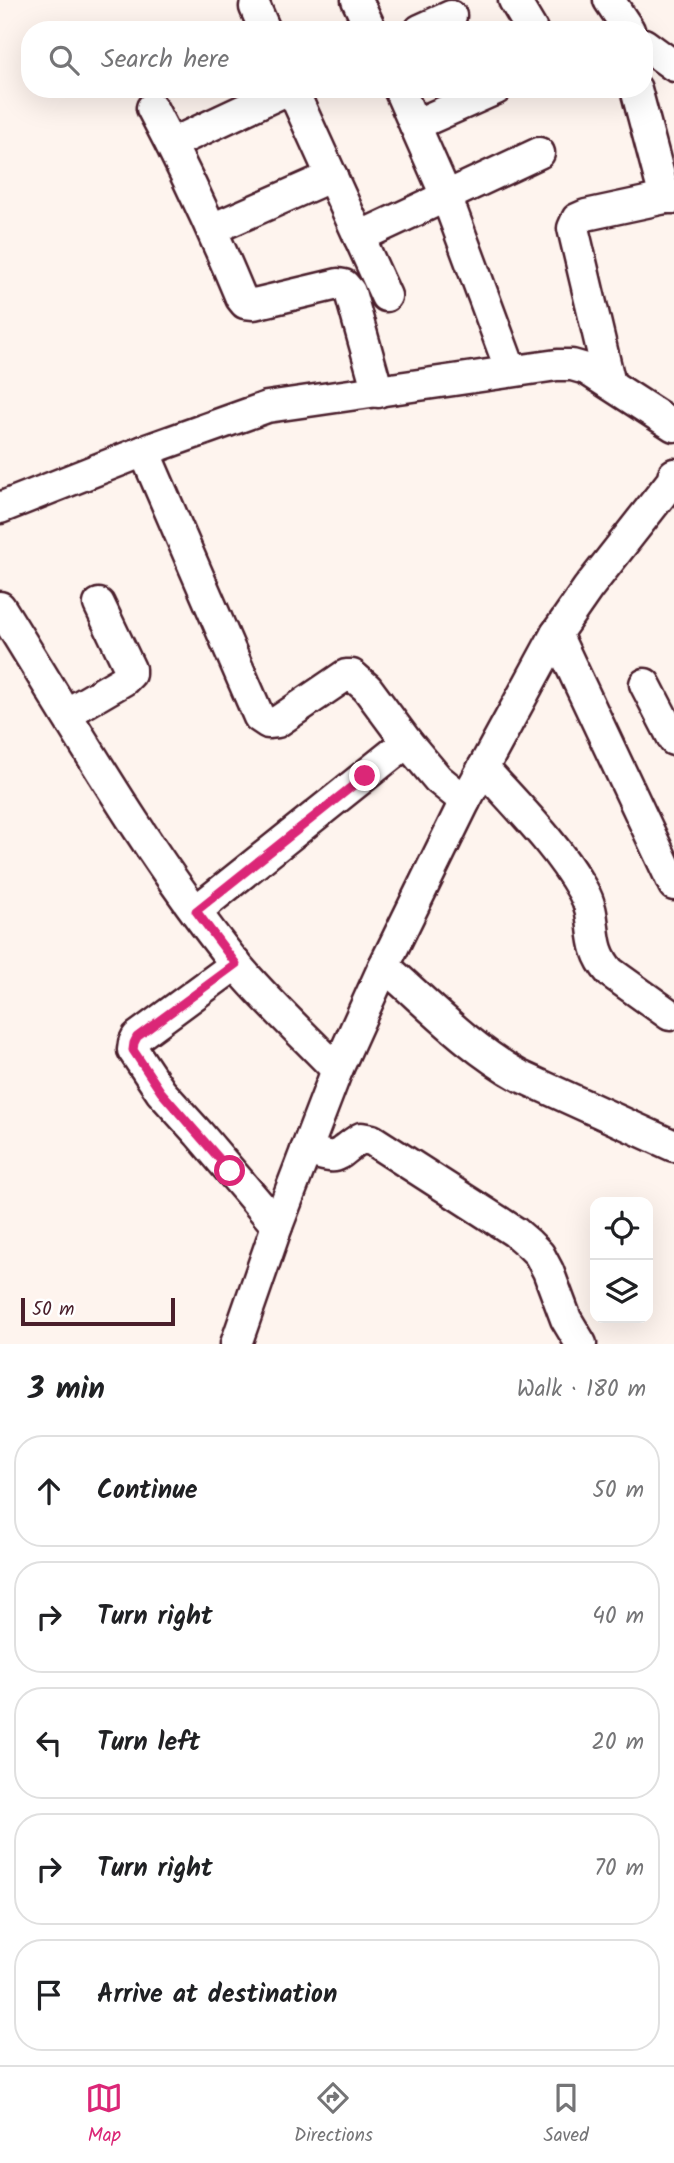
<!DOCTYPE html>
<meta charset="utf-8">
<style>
:root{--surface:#fff;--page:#f6f6f6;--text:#202124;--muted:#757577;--line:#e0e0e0;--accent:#db2777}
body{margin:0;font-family:Kalam,sans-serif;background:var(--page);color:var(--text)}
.controls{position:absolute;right:21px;bottom:21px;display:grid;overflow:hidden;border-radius:14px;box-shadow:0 7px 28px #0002}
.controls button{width:63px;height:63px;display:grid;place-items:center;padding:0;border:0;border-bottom:2px solid var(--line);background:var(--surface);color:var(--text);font:35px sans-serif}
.scale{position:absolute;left:21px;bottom:18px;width:154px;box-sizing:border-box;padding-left:7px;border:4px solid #4a1f2b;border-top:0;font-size:19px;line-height:24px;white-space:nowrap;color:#4a1f2b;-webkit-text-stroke:5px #fff;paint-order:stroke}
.stop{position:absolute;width:21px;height:21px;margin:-16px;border:5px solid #db2777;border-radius:50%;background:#fff}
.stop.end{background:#db2777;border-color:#fff;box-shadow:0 2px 7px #0008}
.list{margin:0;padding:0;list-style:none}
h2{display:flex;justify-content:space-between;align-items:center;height:91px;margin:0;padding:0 28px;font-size:30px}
h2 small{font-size:23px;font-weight:400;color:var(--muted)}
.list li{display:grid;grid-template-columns:46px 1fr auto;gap:21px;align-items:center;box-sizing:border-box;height:112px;margin:0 14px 14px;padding:0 14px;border:2px solid var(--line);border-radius:28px}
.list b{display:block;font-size:26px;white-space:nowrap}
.list em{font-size:23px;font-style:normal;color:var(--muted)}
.icon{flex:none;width:38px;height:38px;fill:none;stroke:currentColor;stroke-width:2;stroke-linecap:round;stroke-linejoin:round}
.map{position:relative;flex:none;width:674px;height:1344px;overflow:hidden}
.search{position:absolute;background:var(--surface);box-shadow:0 7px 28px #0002;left:21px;right:21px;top:21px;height:77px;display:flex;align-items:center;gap:18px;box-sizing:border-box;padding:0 24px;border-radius:28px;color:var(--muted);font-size:26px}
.sheet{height:721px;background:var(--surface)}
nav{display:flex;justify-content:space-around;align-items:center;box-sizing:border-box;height:98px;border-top:2px solid var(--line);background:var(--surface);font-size:19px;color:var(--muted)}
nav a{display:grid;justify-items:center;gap:4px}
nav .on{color:var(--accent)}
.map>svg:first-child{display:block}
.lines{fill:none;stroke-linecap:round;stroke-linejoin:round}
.minor-casing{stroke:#4a1f2b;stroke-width:35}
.minor{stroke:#fff;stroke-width:30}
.route{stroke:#db2777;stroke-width:9}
</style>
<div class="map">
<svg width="674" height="1344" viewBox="0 0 674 1344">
<rect width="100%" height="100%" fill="#fef4ee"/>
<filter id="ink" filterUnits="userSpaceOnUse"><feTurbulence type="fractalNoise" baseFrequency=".0143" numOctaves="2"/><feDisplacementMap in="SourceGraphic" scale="14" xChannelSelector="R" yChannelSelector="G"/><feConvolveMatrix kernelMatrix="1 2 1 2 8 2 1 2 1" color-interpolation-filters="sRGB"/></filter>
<g filter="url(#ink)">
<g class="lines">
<defs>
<g id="minor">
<polyline points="357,0 371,30"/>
<polyline points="514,0 532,30"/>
<polyline points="609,0 629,30"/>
<polyline points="255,7 265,30"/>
<polyline points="420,30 451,16"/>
<polyline points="644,44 674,66"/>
<polyline points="292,89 386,296"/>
<polyline points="399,89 447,198 511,371"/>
<polyline points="636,89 665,198"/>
<path d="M152,108C185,170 214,233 241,298L245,303L254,304L338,284L344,285L350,292L378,392"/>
<polyline points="415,125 496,89"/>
<polyline points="171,144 289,89"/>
<polyline points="212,229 332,176"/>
<polyline points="359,237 539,153"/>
<polyline points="610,384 573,228 577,219 586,215 665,198 674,198"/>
<polyline points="144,451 259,717 268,723 277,722 346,675 352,675 367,688 407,742 438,779 465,801"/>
<polyline points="0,508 144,451 267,407 557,365 572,365 586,369 674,426"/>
<path d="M0,607C75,727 145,851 234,962C264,999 304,1035 337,1070"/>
<polyline points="556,634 674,885"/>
<polyline points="645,684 674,740"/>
<polyline points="66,714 124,680 130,674 130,669 99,604"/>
<path d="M483,768C518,807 557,845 583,891C600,920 585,944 610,972L670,1015"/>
<polyline points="196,911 407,742"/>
<polyline points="236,964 137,1037 134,1043 133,1050 161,1092 199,1134 277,1226"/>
<path d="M384,966C428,1004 469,1048 520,1076L674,1146"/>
<path d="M306,1150C344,1162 332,1156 361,1138L372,1140L515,1232L529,1244L539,1254L548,1271L566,1319L581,1344"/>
<polyline points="236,1344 277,1226 337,1070 384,966 465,801 556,634 588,588 672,481 674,474"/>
</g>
</defs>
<use href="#minor" class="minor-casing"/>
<use href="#minor" class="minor"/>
</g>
</g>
<g class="lines" filter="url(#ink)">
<polyline class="route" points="230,1171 161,1092 133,1050 134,1043 137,1037 236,964 196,911 365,776"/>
</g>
</svg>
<div class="controls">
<button><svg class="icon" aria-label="locate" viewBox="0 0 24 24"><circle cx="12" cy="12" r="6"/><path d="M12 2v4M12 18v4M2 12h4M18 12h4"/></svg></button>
<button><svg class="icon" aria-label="layers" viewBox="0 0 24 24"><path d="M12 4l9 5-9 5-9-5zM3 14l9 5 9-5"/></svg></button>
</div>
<div class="scale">50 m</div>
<div class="stop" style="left:230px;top:1171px"></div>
<div class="stop end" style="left:365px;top:776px"></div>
<div class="search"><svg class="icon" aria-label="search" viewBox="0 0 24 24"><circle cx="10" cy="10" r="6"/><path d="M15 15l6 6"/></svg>Search here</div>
</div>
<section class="sheet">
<h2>3 min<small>Walk · 180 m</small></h2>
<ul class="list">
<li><svg class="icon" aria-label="ahead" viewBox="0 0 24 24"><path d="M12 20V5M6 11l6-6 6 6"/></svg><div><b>Continue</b></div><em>50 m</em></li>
<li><svg class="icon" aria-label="right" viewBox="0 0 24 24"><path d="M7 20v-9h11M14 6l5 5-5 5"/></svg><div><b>Turn right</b></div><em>40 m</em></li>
<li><svg class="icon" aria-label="left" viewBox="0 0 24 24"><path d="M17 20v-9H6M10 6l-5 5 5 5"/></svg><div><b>Turn left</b></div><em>20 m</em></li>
<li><svg class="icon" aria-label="right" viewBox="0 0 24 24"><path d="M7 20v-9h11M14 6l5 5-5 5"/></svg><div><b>Turn right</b></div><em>70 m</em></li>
<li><svg class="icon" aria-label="arrive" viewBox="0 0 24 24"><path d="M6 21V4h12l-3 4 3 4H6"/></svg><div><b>Arrive at destination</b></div></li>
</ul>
</section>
<nav>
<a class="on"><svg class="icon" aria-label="map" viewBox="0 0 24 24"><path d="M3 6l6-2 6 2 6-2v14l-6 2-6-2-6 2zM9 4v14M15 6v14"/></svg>Map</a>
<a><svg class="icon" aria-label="directions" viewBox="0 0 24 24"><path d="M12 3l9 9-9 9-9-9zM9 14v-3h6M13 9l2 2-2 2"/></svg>Directions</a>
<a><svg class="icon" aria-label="saved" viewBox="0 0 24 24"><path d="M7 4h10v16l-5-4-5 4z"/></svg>Saved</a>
</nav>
